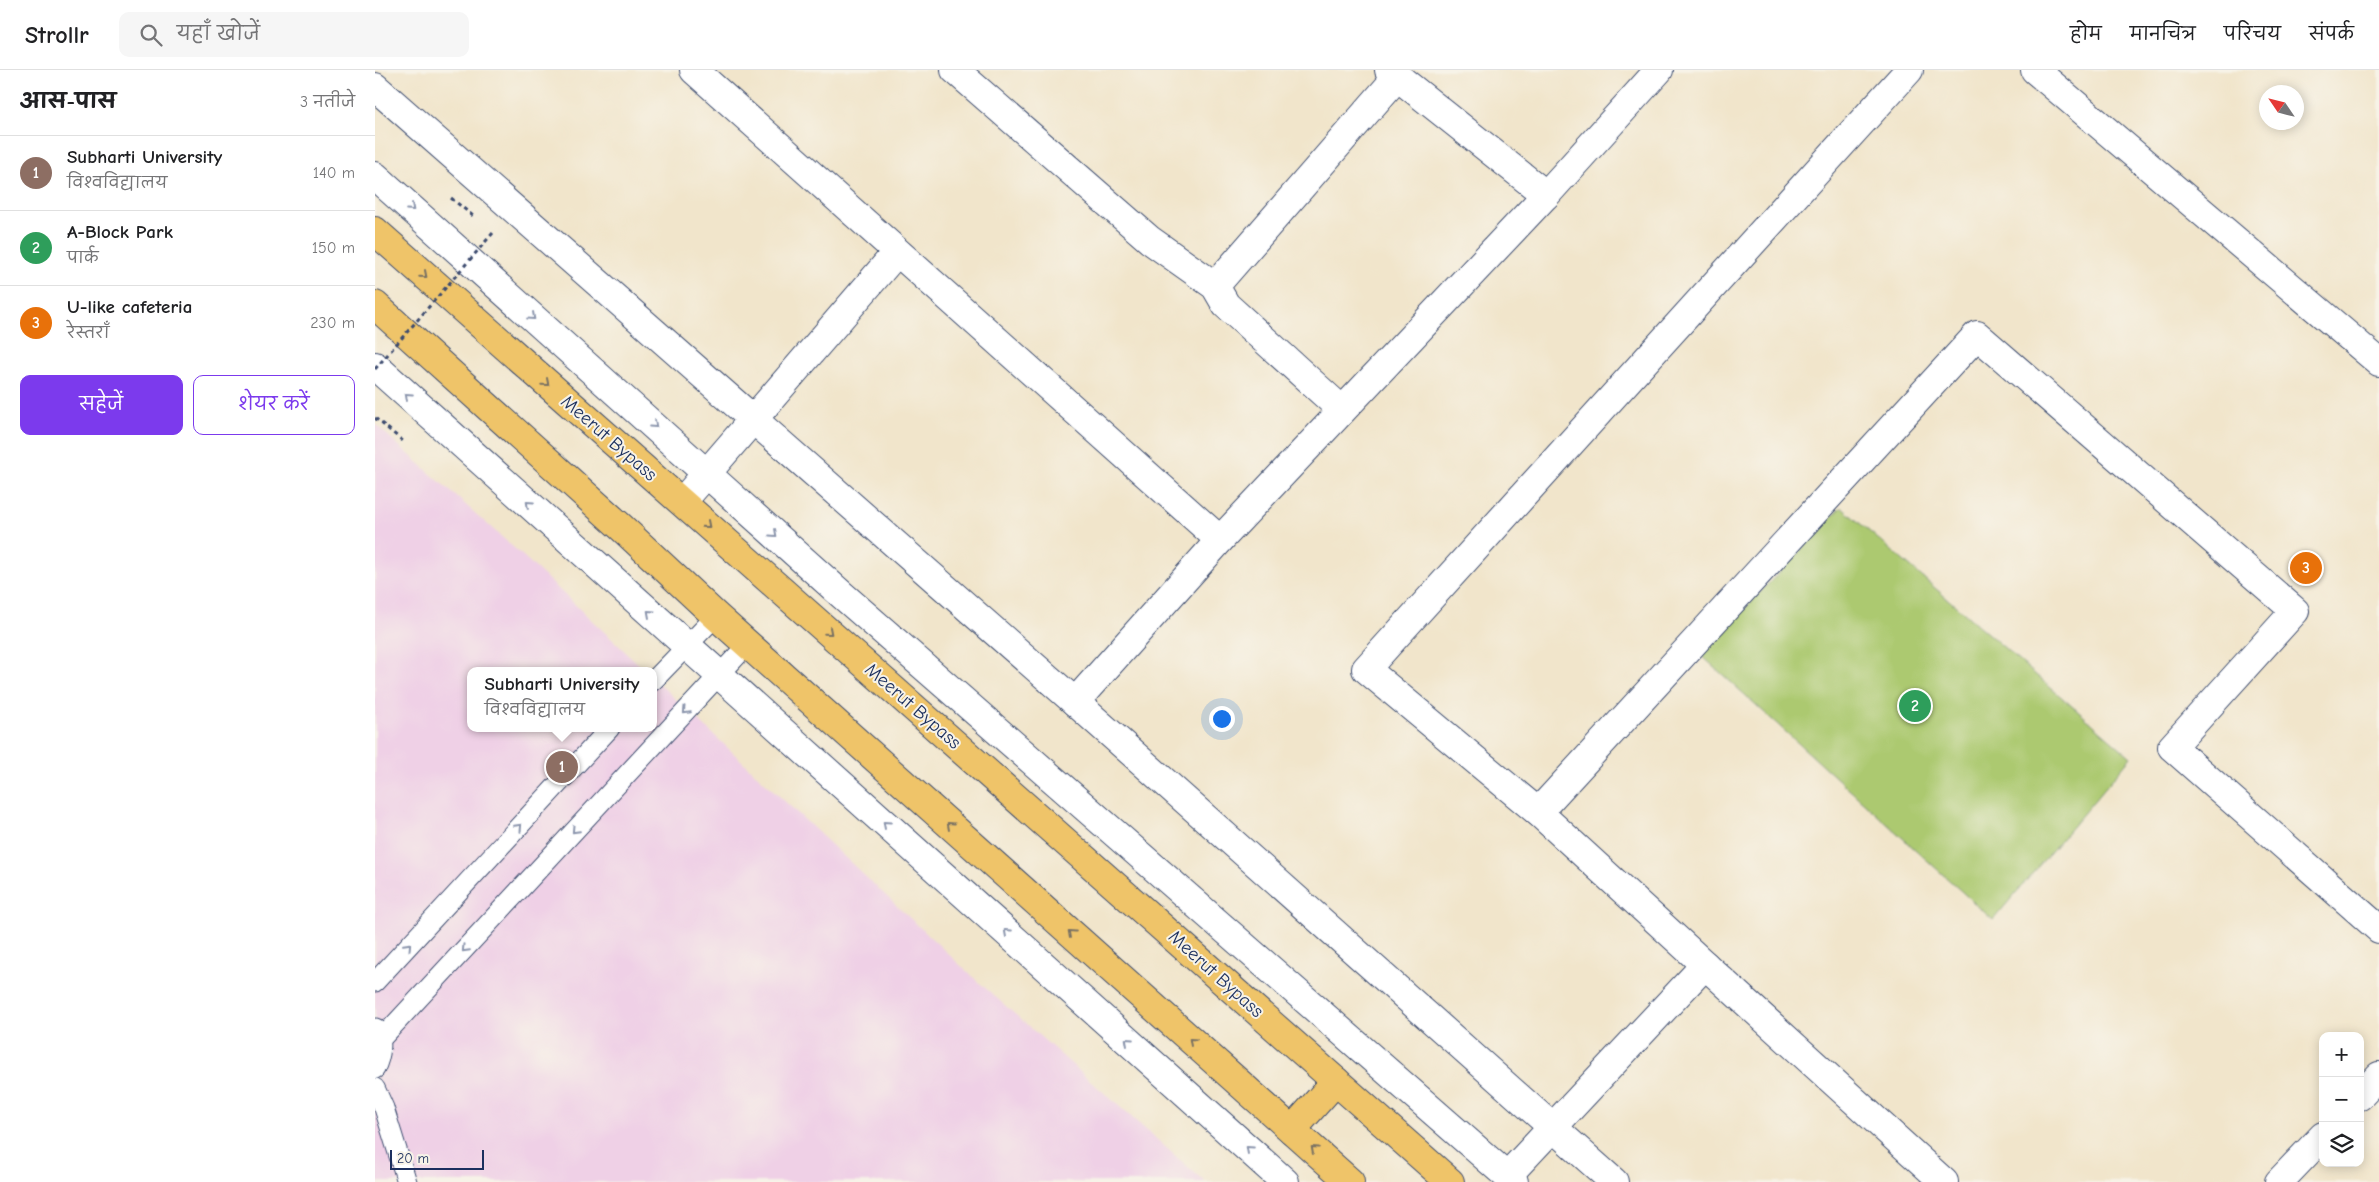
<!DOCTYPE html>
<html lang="hi">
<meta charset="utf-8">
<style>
:root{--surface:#fff;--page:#f6f6f6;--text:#202124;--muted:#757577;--line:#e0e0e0;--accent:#7c3aed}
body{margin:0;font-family:"Comic Neue","Playpen Sans Deva",sans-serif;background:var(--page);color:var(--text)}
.controls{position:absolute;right:15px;bottom:15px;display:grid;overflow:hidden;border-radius:10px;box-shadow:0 2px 12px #0003}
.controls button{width:45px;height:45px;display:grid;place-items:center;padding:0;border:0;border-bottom:1px solid var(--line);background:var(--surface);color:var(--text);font:25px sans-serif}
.compass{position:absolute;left:1884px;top:15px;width:45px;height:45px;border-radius:50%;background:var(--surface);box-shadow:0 2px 12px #0003;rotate:305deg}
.scale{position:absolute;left:15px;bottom:12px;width:94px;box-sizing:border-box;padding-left:5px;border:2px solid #1b2f5e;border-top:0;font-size:14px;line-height:18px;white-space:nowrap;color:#1b2f5e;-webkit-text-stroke:4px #f7f3e8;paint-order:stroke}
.you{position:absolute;left:846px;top:648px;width:18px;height:18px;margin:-12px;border:4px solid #fff;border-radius:50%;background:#1a73e8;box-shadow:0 0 0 8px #1a73e833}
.badge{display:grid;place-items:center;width:32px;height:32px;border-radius:50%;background:var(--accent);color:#fff;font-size:16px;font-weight:700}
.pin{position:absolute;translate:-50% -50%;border:2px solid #fff;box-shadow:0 1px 5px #0006}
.popup{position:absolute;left:92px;top:597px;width:190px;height:65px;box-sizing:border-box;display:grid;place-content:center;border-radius:10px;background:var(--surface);filter:drop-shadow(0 1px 4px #0005);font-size:16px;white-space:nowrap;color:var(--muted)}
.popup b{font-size:19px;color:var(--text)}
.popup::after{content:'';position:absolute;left:50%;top:100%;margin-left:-10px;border:10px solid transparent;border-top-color:var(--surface)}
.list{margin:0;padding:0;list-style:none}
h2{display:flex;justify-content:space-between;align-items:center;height:65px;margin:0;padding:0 20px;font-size:21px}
h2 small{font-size:16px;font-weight:400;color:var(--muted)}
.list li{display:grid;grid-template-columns:32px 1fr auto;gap:15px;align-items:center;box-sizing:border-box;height:75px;padding:0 20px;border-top:1px solid var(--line)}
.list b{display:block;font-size:19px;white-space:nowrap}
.list p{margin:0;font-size:16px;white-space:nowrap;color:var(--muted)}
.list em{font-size:16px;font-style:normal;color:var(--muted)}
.actions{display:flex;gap:10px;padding:15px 20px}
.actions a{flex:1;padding:11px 0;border:1px solid var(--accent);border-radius:10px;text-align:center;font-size:18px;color:var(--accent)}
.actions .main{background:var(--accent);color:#fff}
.icon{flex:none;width:28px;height:28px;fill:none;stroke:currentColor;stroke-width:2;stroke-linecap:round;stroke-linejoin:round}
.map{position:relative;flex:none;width:2004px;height:1112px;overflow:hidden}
header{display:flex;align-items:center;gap:30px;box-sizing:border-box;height:70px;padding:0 25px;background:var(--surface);border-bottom:1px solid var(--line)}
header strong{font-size:24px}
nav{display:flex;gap:28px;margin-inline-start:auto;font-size:18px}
.search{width:350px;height:45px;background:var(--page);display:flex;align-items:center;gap:12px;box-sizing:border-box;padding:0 18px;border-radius:10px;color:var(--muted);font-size:19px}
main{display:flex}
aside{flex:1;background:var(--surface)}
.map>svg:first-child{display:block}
.built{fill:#efd0e6}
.green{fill:#acc970;stroke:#647c67}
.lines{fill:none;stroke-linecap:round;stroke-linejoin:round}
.service-casing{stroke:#3b4a6e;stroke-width:21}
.minor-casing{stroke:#3b4a6e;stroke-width:30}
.tertiary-casing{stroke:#3b4a6e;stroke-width:30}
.trunk-casing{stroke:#3b4a6e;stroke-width:30}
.path{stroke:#3b4a6e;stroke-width:3;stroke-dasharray:4 4;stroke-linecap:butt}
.service{stroke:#fff;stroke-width:19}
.minor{stroke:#fff;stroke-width:28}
.tertiary{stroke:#fff;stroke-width:28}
.trunk{stroke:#efc469;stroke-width:28}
.path-bridge{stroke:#3b4a6e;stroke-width:3;stroke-dasharray:4 4;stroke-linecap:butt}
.oneway{stroke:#8d97ae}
.oneway2{stroke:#7a7263}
.labels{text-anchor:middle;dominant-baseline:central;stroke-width:4;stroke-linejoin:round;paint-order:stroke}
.street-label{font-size:19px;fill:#1b2f5e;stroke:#f7f3e8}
</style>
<header>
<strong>Strollr</strong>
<div class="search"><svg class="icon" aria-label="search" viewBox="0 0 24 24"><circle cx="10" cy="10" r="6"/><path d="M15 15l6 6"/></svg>यहाँ खोजें</div>
<nav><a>होम</a><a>मानचित्र</a><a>परिचय</a><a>संपर्क</a></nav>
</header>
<main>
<aside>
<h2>आस-पास<small>3 नतीजे</small></h2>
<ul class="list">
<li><span class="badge" style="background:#8d6e63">1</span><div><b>Subharti University</b><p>विश्वविद्यालय</p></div><em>140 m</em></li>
<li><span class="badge" style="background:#2e9e5b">2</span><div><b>A-Block Park</b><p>पार्क</p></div><em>150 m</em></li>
<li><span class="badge" style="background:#e8710a">3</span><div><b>U-like cafeteria</b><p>रेस्तराँ</p></div><em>230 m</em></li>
</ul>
<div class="actions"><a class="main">सहेजें</a><a>शेयर करें</a></div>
</aside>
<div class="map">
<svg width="2004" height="1112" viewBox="0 0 2004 1112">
<rect width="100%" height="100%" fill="#f7f3e8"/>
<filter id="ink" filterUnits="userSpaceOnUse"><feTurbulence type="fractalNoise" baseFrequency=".02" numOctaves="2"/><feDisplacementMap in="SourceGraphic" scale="10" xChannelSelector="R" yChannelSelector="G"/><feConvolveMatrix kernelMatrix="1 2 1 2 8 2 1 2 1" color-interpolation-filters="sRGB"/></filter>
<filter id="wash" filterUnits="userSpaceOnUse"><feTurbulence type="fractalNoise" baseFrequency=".0096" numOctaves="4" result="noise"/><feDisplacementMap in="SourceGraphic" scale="20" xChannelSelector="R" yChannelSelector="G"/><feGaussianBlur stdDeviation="1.12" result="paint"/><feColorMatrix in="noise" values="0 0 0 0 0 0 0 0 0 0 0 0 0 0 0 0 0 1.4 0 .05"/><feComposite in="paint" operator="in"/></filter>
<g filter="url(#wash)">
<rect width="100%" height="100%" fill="#f1e5cb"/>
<polygon class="built" points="0,354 148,486 271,601 96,601 96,658 278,658 278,608 599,908 830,1112 0,1112"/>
<polygon class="green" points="1466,437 1756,687 1618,850 1326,585"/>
</g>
<g filter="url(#ink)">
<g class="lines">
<defs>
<g id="service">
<polyline points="278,611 341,546"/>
<polyline points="0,912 235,658"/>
<polyline points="6,969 373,574"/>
<path d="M0,999C6,986 9,970 1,958"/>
<polyline points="0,1018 9,1038 32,1112"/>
</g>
<g id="minor">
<polyline points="319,0 845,470"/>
<polyline points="580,0 775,170 840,216 851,235 967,340"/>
<polyline points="1014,0 1171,125 845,470 700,632 1239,1112"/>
<polyline points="1660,0 2004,292"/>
<polyline points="0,17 700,632"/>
<polyline points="1171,125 1284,0"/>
<polyline points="840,216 1022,7"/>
<polyline points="307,432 522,182"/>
<polyline points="1163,742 1602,265 1920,541 1797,677 2004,859"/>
<polyline points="1330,895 1569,1112"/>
<polyline points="1985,1026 2004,1006"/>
<polyline points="1132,1106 1330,895 1163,742 991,599 1534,0"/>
<polyline points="1904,1112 1948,1066"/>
</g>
<g id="tertiary">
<polyline points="0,106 466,524 1139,1112"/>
<polyline points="0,296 910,1112"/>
</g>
<g id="trunk">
<polyline points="0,161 1075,1112"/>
<polyline points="0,235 246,457 341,546 975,1112"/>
<polyline points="917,1060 961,1011"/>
</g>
</defs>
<use href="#service" class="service-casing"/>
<use href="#minor" class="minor-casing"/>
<use href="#tertiary" class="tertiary-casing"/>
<use href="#trunk" class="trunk-casing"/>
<g class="path">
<polyline points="76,128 98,146"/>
<polyline points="0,348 29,372"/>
</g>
<use href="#service" class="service"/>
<use href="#minor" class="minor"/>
<use href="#tertiary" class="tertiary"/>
<use href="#trunk" class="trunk"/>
<polyline class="path-bridge" points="0,299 118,163"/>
</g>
<defs><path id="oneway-chevron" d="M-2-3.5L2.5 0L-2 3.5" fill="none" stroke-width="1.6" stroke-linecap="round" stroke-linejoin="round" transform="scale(1.25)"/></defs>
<g class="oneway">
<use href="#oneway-chevron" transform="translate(36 138) rotate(42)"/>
<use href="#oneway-chevron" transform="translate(157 247) rotate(42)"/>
<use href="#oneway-chevron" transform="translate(33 326) rotate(-138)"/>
<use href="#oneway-chevron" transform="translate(279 355) rotate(42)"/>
<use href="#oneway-chevron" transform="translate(154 434) rotate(-138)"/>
<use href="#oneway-chevron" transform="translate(399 464) rotate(42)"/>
<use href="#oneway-chevron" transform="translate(275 543) rotate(-138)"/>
<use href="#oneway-chevron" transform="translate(311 641) rotate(133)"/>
<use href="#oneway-chevron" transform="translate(511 754) rotate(-138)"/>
<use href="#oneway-chevron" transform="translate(144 757) rotate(-47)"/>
<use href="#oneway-chevron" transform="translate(200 760) rotate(133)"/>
<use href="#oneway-chevron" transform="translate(632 862) rotate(-138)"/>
<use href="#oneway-chevron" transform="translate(33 876) rotate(-47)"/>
<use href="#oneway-chevron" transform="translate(90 879) rotate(133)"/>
<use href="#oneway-chevron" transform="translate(753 971) rotate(-138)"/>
<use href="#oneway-chevron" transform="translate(874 1079) rotate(-138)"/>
</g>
<g class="oneway2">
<use href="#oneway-chevron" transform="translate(49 205) rotate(41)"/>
<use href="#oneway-chevron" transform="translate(171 313) rotate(41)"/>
<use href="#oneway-chevron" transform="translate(332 455) rotate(41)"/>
<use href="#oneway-chevron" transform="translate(454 562) rotate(41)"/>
<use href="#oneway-chevron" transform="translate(575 755) rotate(-138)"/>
<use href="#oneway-chevron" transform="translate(696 863) rotate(-138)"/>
<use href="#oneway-chevron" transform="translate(817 971) rotate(-138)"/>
<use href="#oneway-chevron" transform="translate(939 1079) rotate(-138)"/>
</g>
</g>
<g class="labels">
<g class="street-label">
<text transform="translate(234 368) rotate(41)">Meerut Bypass</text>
<text transform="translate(538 636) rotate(41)">Meerut Bypass</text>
<text transform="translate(841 904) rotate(42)">Meerut Bypass</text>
</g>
</g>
</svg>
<div class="controls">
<button>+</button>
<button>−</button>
<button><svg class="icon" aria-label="layers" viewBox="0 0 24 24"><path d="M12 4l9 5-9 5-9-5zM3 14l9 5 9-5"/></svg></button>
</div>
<svg class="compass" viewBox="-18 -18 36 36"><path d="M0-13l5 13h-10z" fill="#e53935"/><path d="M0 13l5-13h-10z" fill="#757577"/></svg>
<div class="scale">20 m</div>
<div class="you"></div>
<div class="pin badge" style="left:187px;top:697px;background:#8d6e63">1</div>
<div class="popup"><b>Subharti University</b>विश्वविद्यालय</div>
<div class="pin badge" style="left:1540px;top:636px;background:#2e9e5b">2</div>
<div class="pin badge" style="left:1931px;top:498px;background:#e8710a">3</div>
</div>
</main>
